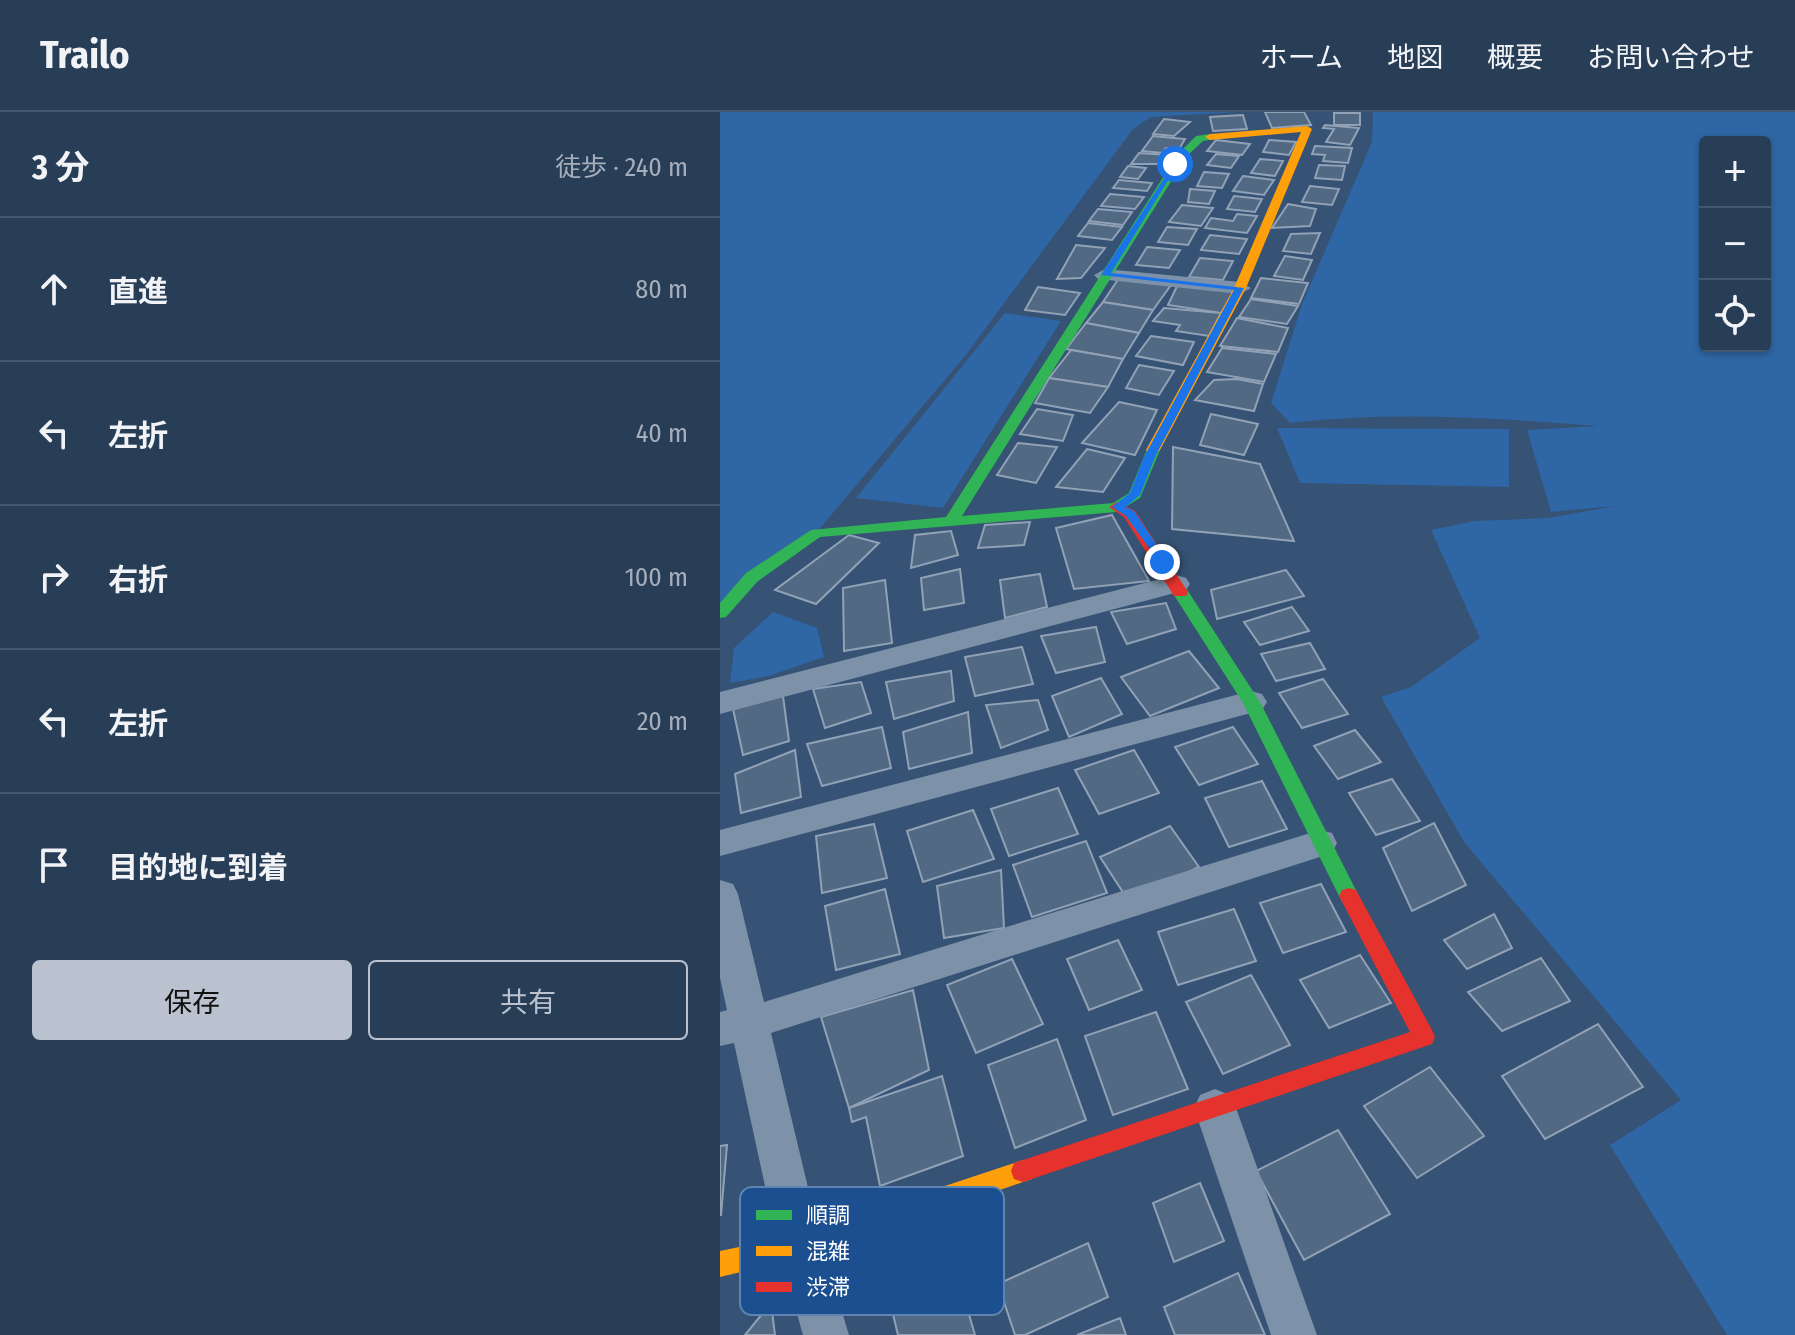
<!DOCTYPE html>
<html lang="ja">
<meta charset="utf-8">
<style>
:root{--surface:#283e57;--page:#30455d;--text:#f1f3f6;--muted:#a5aeba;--line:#44576d;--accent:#b9c2ce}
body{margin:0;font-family:"Fira Sans Condensed","Noto Sans JP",sans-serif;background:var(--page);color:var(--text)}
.controls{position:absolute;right:24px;top:24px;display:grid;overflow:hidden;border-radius:8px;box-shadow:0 2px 6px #0004}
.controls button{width:72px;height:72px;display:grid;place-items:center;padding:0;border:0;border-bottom:2px solid var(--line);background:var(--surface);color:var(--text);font:40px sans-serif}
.stop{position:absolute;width:24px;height:24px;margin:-18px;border:6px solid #1a73e8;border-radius:50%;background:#fff}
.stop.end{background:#1a73e8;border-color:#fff;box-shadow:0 2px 8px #0008}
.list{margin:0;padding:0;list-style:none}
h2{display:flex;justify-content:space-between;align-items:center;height:104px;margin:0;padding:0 32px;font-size:34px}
h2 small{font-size:26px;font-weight:400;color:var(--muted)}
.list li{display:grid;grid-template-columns:52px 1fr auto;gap:24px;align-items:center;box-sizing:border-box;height:144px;padding:0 32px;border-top:2px solid var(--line)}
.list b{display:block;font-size:30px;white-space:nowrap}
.list em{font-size:26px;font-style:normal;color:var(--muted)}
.actions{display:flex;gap:16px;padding:24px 32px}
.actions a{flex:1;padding:18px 0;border:2px solid var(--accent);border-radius:8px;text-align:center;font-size:28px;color:var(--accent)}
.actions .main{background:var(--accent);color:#111}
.icon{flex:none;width:44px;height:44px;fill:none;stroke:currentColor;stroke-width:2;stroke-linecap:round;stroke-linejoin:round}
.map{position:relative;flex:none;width:1075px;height:1223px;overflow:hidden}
header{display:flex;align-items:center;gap:48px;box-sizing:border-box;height:112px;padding:0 40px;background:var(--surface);border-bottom:2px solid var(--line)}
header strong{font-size:38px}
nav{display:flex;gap:44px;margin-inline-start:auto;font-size:28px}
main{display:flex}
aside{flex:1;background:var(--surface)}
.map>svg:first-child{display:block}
.green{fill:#2f66a5;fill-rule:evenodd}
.building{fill:#526984;stroke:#92a2b6;stroke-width:2}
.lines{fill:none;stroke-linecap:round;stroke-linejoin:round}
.street{fill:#7d92a8;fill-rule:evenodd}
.fast{fill:#30b455;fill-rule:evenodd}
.slow{fill:#ff9f0a;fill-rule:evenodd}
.jam{fill:#e5322d;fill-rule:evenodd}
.route{fill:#1a73e8}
.key{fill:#1b4f8f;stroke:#5f84b1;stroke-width:2}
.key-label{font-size:22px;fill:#fff}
</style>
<header>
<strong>Trailo</strong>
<nav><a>ホーム</a><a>地図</a><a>概要</a><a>お問い合わせ</a></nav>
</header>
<main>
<aside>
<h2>3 分<small>徒歩 · 240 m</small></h2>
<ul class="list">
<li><svg class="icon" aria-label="ahead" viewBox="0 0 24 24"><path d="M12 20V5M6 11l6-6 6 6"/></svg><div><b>直進</b></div><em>80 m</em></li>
<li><svg class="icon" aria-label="left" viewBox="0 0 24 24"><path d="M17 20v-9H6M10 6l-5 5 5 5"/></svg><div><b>左折</b></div><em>40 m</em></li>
<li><svg class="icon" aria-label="right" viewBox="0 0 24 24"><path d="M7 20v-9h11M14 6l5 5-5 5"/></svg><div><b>右折</b></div><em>100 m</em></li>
<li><svg class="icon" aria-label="left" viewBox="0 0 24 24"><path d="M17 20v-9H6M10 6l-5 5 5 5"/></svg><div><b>左折</b></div><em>20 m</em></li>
<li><svg class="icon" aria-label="arrive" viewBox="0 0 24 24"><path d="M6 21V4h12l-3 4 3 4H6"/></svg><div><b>目的地に到着</b></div></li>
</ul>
<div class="actions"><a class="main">保存</a><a>共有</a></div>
</aside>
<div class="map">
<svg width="1075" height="1223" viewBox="0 0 1075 1223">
<rect width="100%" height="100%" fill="#365274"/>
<g class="green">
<polygon points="0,0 517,0 431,5 413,17 245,244 96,421 0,501"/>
<path d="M653,0H1075V1223H1007L890,1033L961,988L744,730L661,585L691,575L760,526L711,418L755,409L828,406L895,394L831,400L807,318L878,314C775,306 673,299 570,311L551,291L582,192L652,30ZM985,30H1045V234H985Z"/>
<polygon points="285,201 341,209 223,396 136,386"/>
<polygon points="557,316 789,317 789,375 580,371"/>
<polygon points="53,500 97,516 104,545 49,564 10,571 14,536"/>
</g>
<g class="building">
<polygon points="545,0 584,0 591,13 552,16"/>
<rect x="614" y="1" width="26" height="12"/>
<polygon points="523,3 527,17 493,19 490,5"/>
<polygon points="444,7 470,10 454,24 433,22"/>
<polygon points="605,13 639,16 630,33 606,30 614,17 603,16"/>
<polygon points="433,24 465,27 459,37 446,36 443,41 422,39"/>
<polygon points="496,28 530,32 522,43 487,39"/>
<polygon points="549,28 576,30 569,43 543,40"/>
<polygon points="595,34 632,36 628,51 603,49 605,43 592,42"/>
<polygon points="419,41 449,43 443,52 411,52"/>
<polygon points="496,42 519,44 511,56 487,53"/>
<polygon points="540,47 563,49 555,64 531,61"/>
<polygon points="599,53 625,54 622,68 595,66"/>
<polygon points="408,54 426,56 418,67 400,65"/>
<polygon points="484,60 509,62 502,76 477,74"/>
<polygon points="523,64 554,68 544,83 513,79"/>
<polygon points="399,68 432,71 427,79 393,76"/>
<polygon points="590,74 619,77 612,93 582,90"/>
<polygon points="470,77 495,79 489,92 468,90"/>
<polygon points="390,82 424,85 415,97 381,94"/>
<polygon points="514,84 542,87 535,100 507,97"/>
<polygon points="568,92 596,97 590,114 552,116"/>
<polygon points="462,93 493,96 481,114 449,110"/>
<polygon points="378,97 412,100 403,113 369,109"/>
<polygon points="517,102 537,104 527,121 485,116 491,106 513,109"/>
<polygon points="368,111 402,115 392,128 358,124"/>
<polygon points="447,115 477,117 468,133 438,130"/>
<polygon points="600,121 591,142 563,139 571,122"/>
<polygon points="490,123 527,127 519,142 481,138"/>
<polygon points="356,133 385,136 361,166 337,167"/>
<polygon points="427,135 460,138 449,156 416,153"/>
<polygon points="565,144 592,148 583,168 554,164"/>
<polygon points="480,146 513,149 503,168 469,165"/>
<polygon points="399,166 451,173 433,198 383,190"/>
<polygon points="541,166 588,171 579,192 531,186"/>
<polygon points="458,172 515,178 501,201 448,193"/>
<polygon points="318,175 360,181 345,203 305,198"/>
<polygon points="531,187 578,194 567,212 519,205"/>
<polygon points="383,190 433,198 419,221 366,211"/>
<polygon points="444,196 501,201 489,224 456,219 460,213 433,209"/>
<polygon points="517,206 568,216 558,240 500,234"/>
<polygon points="366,211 419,221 403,247 346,237"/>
<polygon points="431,224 474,230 463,253 416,244"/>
<polygon points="502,236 556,242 544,270 487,260"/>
<polygon points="351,238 403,247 388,275 329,266"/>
<polygon points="419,253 454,259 439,283 406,276"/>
<polygon points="329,266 388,275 370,301 315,291"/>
<polygon points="517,267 543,272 534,299 475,288 494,268"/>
<polygon points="399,290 437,298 415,343 362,331"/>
<polygon points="317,297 353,303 343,329 300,322"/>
<polygon points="491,302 538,312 524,343 480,333"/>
<polygon points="298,331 337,335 316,371 277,363"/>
<polygon points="453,335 540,352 574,429 452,417"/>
<polygon points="367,337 405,346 383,380 336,375"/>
<polygon points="392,403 429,469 354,477 336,416"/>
<polygon points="310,410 304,433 258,436 265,413"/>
<polygon points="231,419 238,443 191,456 195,423"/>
<polygon points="129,423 159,431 96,492 55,478"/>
<polygon points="240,457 244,491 204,498 201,466"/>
<polygon points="566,458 584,484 497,507 491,478"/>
<polygon points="320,462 327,495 285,506 280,468"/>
<polygon points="165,468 172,531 124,539 123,476"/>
<polygon points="446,491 456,517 407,532 391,500"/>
<polygon points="572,495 589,519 540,533 524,510"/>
<polygon points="376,515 385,550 336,561 321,524"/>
<polygon points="590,531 605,557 556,569 541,542"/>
<polygon points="302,535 313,572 255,584 245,545"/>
<polygon points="469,539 499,576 430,604 401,565"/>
<polygon points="231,559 234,589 174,607 166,570"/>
<polygon points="381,566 402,602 349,625 332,584"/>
<polygon points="603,567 628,602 582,616 559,581"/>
<polygon points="141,570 151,601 105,616 93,577"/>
<polygon points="63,584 69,629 23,643 13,597"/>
<polygon points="318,588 328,618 281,636 266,593"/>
<polygon points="248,600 252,641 189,657 183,620"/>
<polygon points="162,615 171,656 102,674 87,632"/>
<polygon points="513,615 538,652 479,673 455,635"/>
<polygon points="635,618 661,650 618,667 594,634"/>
<polygon points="75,638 81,685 21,701 15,662"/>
<polygon points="414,638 439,681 379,702 355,658"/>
<polygon points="672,667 700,709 656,723 629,681"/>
<polygon points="542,669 567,717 509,735 485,686"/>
<polygon points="338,676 358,722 289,744 271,697"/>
<polygon points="253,698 274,747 203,770 187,719"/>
<polygon points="714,711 746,773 692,799 663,736"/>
<polygon points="154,712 167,766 102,781 96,724"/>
<polygon points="450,714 479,755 408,788 380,745"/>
<polygon points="366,729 387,781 312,805 293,753"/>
<polygon points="281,758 284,816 224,826 217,774"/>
<polygon points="601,772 626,820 563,841 540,791"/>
<polygon points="165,777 180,842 116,858 105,794"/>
<polygon points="514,797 536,849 458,873 438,820"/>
<polygon points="774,802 792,836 747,857 724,828"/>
<polygon points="398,828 422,878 369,898 347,847"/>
<polygon points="640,843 671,891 609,916 580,868"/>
<polygon points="821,846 850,889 782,919 748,880"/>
<polygon points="292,847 323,912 256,941 227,873"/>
<polygon points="531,863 570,933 503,962 466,890"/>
<polygon points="193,878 209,958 129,996 101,905"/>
<polygon points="436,900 468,977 393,1003 365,924"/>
<polygon points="878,912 923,975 825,1027 782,964"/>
<polygon points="337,927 366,1008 295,1036 268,953"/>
<polygon points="710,955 764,1024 697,1066 644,994"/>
<polygon points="222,964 243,1044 160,1074 146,1005 132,1010 129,996"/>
<polygon points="618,1018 670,1102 584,1148 536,1059"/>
<polygon points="7,1033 1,1103 0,1103 0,1034"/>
<polygon points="480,1071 504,1129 454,1150 433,1091"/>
<polygon points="368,1131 388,1185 305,1223 295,1223 278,1172"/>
<polygon points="231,1141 255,1223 178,1223 165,1169"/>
<polygon points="518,1161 545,1223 455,1223 444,1195"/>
<polygon points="51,1191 55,1223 25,1223"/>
<polygon points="400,1206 406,1223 357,1223"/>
</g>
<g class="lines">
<g class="street">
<polygon points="385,157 520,170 531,176 520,182 378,167 374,163"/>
<polygon points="456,463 466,466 470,472 466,478 0,602 0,580"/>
<polygon points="531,579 542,582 547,590 542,598 0,744 0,718"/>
<polygon points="600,718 612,721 617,731 612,741 51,921 102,1134 129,1223 83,1223 58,1134 14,931 0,934 0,900 7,898 0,866 0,768 13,772 18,782 44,890"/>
<polygon points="495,977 510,983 516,996 597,1223 551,1223 474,996 480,983"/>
</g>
<g class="fast">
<polygon points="490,22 495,25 494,27 483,29 467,44 242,404 393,391 409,381 428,335 438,335 440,338 420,386 397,400 100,425 38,469 6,505 0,506 0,491 26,461 91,418 226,405 458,42 476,24"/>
<polygon points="460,475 466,476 540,590 639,784 636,790 629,792 622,790 523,591 452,480"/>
</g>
<g class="slow">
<polygon points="587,14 592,17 526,176 440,338 433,342 428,341 426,338 514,176 581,20 490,28 485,25 490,22"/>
<polygon points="303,1048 312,1051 315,1059 312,1067 303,1070 80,1146 0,1165 0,1139 80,1122"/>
</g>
<g class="jam">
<polygon points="397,390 415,399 468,480 466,484 454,484 404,405 389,395"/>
<polygon points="629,776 636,778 712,918 715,925 712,932 303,1070 294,1067 291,1059 294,1051 303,1048 690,920 619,784 622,778"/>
</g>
</g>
<polygon class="route" points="455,50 458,52 391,161 524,176 435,345 420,383 405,395 414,399 448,450 442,454 406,404 392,395 410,381 424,345 514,178 381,163"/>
<rect x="20" y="1075" width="264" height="128" rx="12" class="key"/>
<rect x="36" y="1098" width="36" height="10" fill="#30b455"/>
<rect x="36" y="1134" width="36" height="10" fill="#ff9f0a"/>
<rect x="36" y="1170" width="36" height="10" fill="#e5322d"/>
<g class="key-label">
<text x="86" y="1111">順調</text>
<text x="86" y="1147">混雑</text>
<text x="86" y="1183">渋滞</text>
</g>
</svg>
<div class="controls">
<button>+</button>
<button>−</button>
<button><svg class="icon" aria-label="locate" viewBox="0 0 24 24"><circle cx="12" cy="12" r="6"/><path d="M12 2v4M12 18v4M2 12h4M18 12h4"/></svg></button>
</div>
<div class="stop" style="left:455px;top:52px"></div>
<div class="stop end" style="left:442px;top:450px"></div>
</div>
</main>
